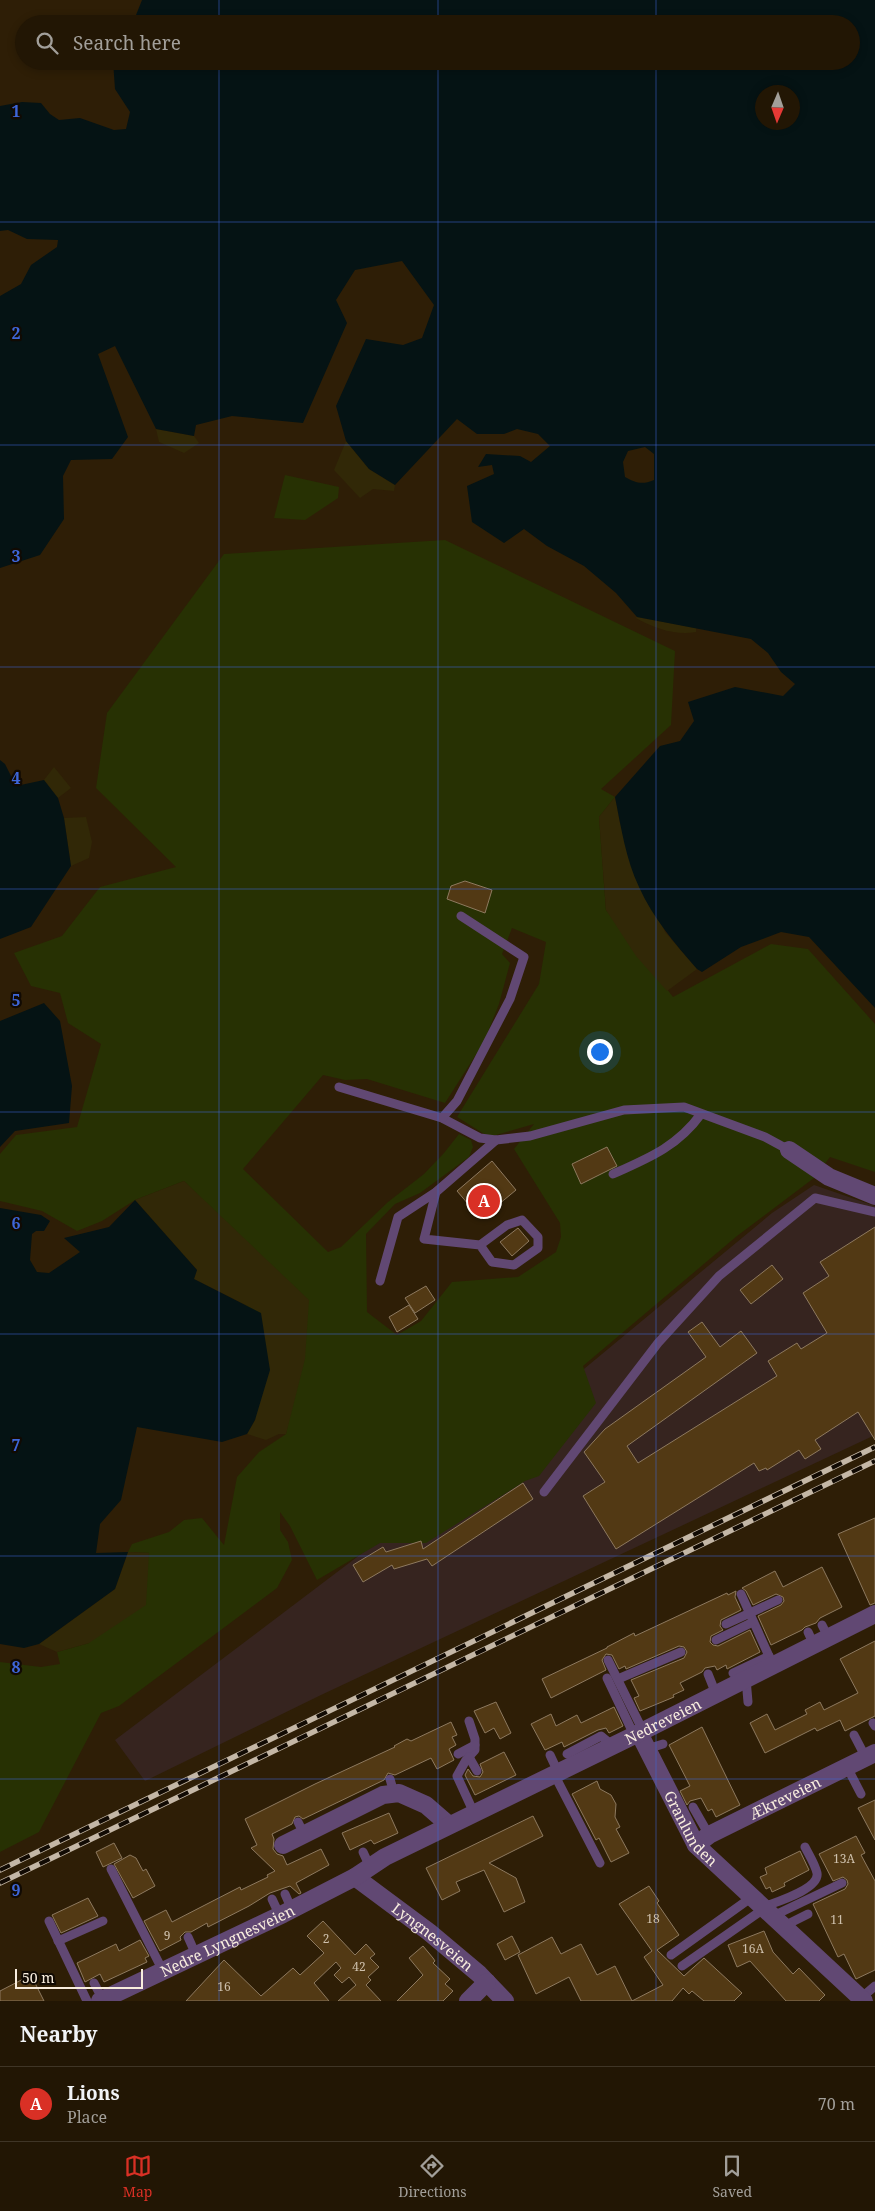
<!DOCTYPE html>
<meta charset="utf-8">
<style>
:root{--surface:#221604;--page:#2e2313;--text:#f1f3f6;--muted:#a29f9a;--line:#3f3526;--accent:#d93025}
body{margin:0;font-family:"Noto Serif",serif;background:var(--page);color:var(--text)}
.compass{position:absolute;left:755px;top:85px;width:45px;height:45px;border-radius:50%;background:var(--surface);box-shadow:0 2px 8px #0003;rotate:182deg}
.scale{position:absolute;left:15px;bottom:12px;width:128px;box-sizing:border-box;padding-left:5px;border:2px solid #f8edde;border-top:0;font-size:14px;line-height:18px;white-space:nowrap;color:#f8edde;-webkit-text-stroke:4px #110a03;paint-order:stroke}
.you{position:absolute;left:599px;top:1051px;width:18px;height:18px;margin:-12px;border:4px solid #fff;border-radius:50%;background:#1a73e8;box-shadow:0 0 0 8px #1a73e833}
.badge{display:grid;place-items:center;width:32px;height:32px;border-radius:50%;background:var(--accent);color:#fff;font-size:16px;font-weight:700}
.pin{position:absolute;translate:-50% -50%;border:2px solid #fff;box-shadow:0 1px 5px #0006}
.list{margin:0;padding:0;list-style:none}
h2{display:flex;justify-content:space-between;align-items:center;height:65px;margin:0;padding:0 20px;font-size:21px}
h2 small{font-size:16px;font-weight:400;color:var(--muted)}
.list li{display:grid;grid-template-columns:32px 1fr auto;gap:15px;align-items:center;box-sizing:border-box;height:75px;padding:0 20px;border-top:1px solid var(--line)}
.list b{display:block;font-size:19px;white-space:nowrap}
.list p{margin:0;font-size:16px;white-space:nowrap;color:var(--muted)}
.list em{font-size:16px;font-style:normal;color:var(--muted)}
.icon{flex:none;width:28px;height:28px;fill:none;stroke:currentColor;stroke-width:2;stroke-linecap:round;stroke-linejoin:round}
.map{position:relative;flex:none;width:875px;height:2001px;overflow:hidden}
.search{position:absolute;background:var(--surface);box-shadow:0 2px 8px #0003;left:15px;right:15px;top:15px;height:55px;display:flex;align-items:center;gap:12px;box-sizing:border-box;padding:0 18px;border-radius:28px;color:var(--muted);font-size:19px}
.sheet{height:140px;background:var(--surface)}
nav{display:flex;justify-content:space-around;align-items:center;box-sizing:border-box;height:70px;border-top:1px solid var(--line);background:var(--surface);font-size:14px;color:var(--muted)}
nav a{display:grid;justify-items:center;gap:2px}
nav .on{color:var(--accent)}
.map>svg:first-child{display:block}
.industrial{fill:#36241f}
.green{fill:#273103;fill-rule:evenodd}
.sand{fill:#312807}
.water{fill:#051314;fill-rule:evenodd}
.building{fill:#523914;stroke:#8d795f}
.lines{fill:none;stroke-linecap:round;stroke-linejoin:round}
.lane{stroke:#614873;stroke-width:9}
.street{stroke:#614873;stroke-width:18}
.rail-casing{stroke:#c4b7a6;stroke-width:5.5}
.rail{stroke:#110a03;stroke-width:4;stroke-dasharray:11;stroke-linecap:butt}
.grid{fill:none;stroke:#3e66d9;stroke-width:1;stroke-opacity:0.55}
.labels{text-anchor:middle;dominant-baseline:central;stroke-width:4.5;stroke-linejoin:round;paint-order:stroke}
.number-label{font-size:12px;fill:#cec0ac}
.street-label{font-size:15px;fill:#f8edde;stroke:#110a03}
.grid-label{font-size:16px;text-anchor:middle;font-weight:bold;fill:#3e66d9;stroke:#110a03;stroke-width:4.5;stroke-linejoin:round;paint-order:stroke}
</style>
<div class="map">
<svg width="875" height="2001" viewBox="0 0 875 2001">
<rect width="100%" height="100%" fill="#2e1e06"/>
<polygon class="industrial" points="814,1185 875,1206 875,1435 321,1695 145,1781 115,1740 361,1554 772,1213"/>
<g class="green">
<polygon points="285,475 339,487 338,498 305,520 274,518"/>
<path d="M445,540L675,651L671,725L601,789L615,797L599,817L606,910L673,997L771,944L808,949L875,1024V1172L830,1157L814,1178L737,1236L583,1366L596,1403L539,1476L525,1481L426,1543H380L317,1580L290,1526L280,1512V1530L288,1542L292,1560L277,1588L119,1706L101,1713L39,1832L0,1852V1662L41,1667L60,1664L57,1652L89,1643L149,1553L128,1552L132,1544L169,1532L184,1520L202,1518L224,1545L237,1477L259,1452L286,1434L289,1419L210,1208L184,1181L135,1200L102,1221L77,1231L42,1211L0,1201V1154L16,1135L77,1127L101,1044L68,1023L60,993L31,986L14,953L62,936L100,887L176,867L96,788L107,713L224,554ZM512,928L546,942L539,984L457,1117L489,1137L534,1124L514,1149L560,1223L561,1237L556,1252L518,1277L452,1282L421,1321L397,1335L367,1312L366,1234L395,1204L420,1193L469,1157L473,1147L471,1140L459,1134L444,1153L424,1174L388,1202L341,1247L328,1252L243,1169L323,1075L345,1080L367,1079L445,1103L484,1042L499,1004L510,963L502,954Z"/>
</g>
<g class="sand">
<polygon points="156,429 194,436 199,443 184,453 159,442"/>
<polygon points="346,441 369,469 395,485 394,491 373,489 360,498 334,470"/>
<path d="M637,617L696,628V632C676,636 653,628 636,618Z"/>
<polygon points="54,767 71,788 58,798 44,780"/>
<polygon points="615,797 620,823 665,932 697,969 667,991 636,956 606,910 599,817"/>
<polygon points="86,817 92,842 89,858 71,866 64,818"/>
<polygon points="184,1181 309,1300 305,1359 286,1434 279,1434 266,1440 247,1434 255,1420 261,1313 194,1279 197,1270 135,1200"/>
<polygon points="128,1552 149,1553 146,1605 89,1643 57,1652 39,1644 115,1589"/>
</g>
<g class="water">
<path d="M142,0H875V1008L809,937L781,932L741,947L702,972L697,969C675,944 653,918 639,887C626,860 621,827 615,797L660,746L680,741L694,721L688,702L735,687L783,696L795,684L781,672L768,653L751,639L637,617L616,593L584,566L547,546L524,529L504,543L472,522L467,486L494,474L492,465L478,467L486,454L520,456L531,462L550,446L538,434L517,429L504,434H477L457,419L395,485L369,469L346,441L336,406L366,339L403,345L422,338L434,305L402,261L355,270L336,300L347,323L303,423L232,416L196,425L194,436L156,429L115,346L98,354L128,437L112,459L71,460L63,476L64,519L40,555L0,568V296L21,284L31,265L57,247L58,240L27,239L8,230L0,231V106L22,102L41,103L50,114L59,120L80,118L114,130L126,129L130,112L115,89L113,61H851V24H128L136,15ZM792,92V122H762V92ZM645,447L654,454V480C642,485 636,483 625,477L623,462L628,451Z"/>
<polygon points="0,760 5,764 16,786 44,780 58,798 64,818 71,866 31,927 0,939"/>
<polygon points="44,1003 60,1021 72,1086 69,1123 15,1131 0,1147 0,1021"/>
<polygon points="135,1200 197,1270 194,1279 261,1313 270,1370 255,1420 247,1434 222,1442 137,1427 121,1500 100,1524 96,1553 128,1552 115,1589 39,1644 24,1648 0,1644 0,1208 41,1215 50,1221 44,1231 36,1231 32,1234 30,1260 37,1272 49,1273 80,1252 64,1238 109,1227"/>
</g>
<g class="building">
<polygon points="465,881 492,890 485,913 447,899 451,886"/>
<polygon points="607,1147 617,1166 581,1184 572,1164"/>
<polygon points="492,1161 516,1190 481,1219 457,1191"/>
<polygon points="875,1227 875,1440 858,1412 815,1440 821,1449 805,1459 799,1450 767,1470 766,1468 759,1471 754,1463 616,1549 583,1496 605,1482 584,1452 605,1429 706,1357 688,1332 702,1322 720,1347 741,1331 757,1353 627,1446 638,1463 777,1376 768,1361 797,1343 801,1349 827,1333 803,1293 829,1276 820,1262"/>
<polygon points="518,1228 529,1241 512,1256 500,1242"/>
<polygon points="772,1265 783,1279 751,1304 740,1290"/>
<polygon points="426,1286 435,1300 415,1313 405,1298"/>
<polygon points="409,1305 418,1319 397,1332 389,1317"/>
<polygon points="523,1483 533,1499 432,1566 427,1559 394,1569 392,1565 363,1582 353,1565 383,1547 386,1552 421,1541 423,1549"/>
<polygon points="875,1518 875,1603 870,1605 838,1534"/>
<polygon points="822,1567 842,1607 820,1618 816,1623 805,1627 802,1630 771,1645 758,1616 781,1605 784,1601 783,1597 776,1594 753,1605 746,1591 742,1588 775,1571 783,1587"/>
<polygon points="736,1591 735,1597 741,1610 721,1620 720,1626 723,1630 711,1636 710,1642 713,1645 718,1646 750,1630 760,1652 727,1669 726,1665 717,1670 715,1666 705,1668 702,1672 680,1683 684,1690 673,1695 674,1697 640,1711 634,1698 639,1696 631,1680 684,1658 687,1652 684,1647 679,1646 626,1669 625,1666 619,1669 612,1655 606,1654 602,1660 606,1670 551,1698 542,1679 607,1648 607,1647 634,1633 635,1636 727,1593 728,1595"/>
<polygon points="875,1641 875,1716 845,1731 840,1720 817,1731 815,1728 765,1753 750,1723 767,1714 775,1730 807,1714 805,1710 820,1702 824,1710 858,1693 840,1659"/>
<polygon points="496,1702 511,1733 500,1739 494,1728 485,1733 474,1711"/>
<polygon points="614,1707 623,1726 609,1733 606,1728 598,1730 564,1747 562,1742 545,1750 531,1724 551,1714 556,1726 577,1715 581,1723"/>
<polygon points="451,1722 457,1735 452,1737 456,1745 449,1749 454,1760 437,1769 431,1758 395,1775 388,1773 384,1780 303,1819 299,1816 295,1817 292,1824 272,1834 274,1839 273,1849 277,1854 283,1856 287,1865 321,1849 329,1865 296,1883 301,1893 299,1894 290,1886 270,1893 249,1906 208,1927 207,1923 191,1932 185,1932 180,1937 181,1940 160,1951 144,1921 166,1910 172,1922 240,1887 241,1890 268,1877 267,1875 275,1871 251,1848 257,1845 245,1819 315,1784 395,1747 394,1746 407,1739 411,1741"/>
<polygon points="702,1727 740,1805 716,1817 712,1809 708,1811 701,1798 690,1801 687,1805 680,1791 690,1786 669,1745"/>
<polygon points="504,1752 516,1775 475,1795 465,1775 468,1769 473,1776 480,1777 483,1772 480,1764"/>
<polygon points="597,1781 600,1789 611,1795 616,1804 615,1817 620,1827 616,1829 629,1853 611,1862 599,1838 596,1840 572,1794"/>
<polygon points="875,1800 875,1840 858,1808"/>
<polygon points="389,1813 398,1833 374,1844 371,1840 350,1850 342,1833"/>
<polygon points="533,1816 543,1836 489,1863 516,1878 525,1902 504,1912 484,1870 456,1882 460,1891 442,1900 426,1868"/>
<polygon points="856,1836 865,1853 861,1855 875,1881 875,1970 856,1979 844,1954 838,1957 813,1904 845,1889 848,1884 847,1880 843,1877 833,1881 819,1854"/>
<polygon points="114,1843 122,1858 103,1867 96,1852"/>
<polygon points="800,1851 809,1870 784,1883 785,1886 772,1892 770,1887 766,1889 760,1877 767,1874 765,1868"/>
<polygon points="130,1855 136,1858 143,1871 146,1869 155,1886 133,1898 114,1864"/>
<polygon points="649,1886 659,1901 657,1903 679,1935 657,1950 684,1976 704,1958 742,1993 734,2001 704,2001 692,1991 689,1994 683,1988 672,2001 632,2001 663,1985 644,1957 652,1951 619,1904"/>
<polygon points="88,1898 98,1916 61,1933 52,1915"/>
<polygon points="323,1921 355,1955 366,1944 375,1954 370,1958 379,1967 368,1977 371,1980 366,1985 381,2001 338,2001 356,1985 349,1977 342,1983 334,1975 341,1968 336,1962 314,1983 329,2001 186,2001 224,1960 261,1996 293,1968 300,1975 324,1953 307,1936"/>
<polygon points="764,1931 773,1952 793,1974 799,1968 825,1995 819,2001 786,2001 750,1961 737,1967 728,1945"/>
<polygon points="512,1936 520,1952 505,1960 497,1944"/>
<polygon points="552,1937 561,1954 581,1944 597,1975 615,1966 632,2001 581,2001 569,1977 536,1994 518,1955"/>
<polygon points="140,1940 149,1956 145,1958 147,1962 104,1982 100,1974 85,1982 77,1963 116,1944 119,1951"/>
<polygon points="423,1946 433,1958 435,1961 433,1963 450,1979 445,1984 453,1991 443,2001 397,2001 423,1975 409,1958"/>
<polygon points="31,1975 44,2001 0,2001 0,1991"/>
</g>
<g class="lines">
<g class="lane">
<polyline points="339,1087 442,1118 480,1138 496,1140 530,1136 624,1110 684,1107 765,1137 789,1150"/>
<polyline points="442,1118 457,1101 510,999 524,957 461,916"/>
<path d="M613,1174C649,1158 678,1146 701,1114"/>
<polyline points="436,1192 424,1239 480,1245 492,1262 514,1265 538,1248 538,1237 522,1220 507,1225 480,1245"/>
<polyline points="380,1281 398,1217 436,1192 496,1140"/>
<polyline points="544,1492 658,1343 719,1276 815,1198 875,1212"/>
<polyline points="741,1594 773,1665"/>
<polyline points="726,1624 778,1600"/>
<polyline points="822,1625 828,1637"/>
<polyline points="808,1632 814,1645"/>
<polyline points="716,1640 753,1622"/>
<polyline points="608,1660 643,1731"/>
<polyline points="733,1673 769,1656"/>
<polyline points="708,1674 716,1694"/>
<polyline points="607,1678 634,1735"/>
<polyline points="618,1679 681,1652"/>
<polyline points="746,1679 748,1702"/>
<polyline points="469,1721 475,1739 475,1750 466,1760 457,1776 474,1813"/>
<polyline points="873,1723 875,1726"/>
<polyline points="854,1735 866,1758"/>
<polyline points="647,1749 663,1744"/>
<polyline points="458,1754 475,1745"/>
<polyline points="567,1754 601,1736 613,1746"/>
<polyline points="550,1755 558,1772"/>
<polyline points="469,1757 477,1771"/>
<polyline points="847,1767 861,1794"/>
<polyline points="554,1774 600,1863"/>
<polyline points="390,1779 394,1793"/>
<polyline points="693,1807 709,1835"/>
<polyline points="298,1822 304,1834"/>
<polyline points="363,1852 370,1867"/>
<polyline points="111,1869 163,1971"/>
<polyline points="285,1894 292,1910"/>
<polyline points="272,1899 280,1916"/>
<path d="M763,1907C776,1902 820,1889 817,1873C815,1864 809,1855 805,1847"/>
<polyline points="773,1916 842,1883"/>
<polyline points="49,1921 87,2001"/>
<polyline points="784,1926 808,1914"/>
<polyline points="188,1937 196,1955"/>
<polyline points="58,1941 103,1921"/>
<polyline points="671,1955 752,1897"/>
<polyline points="682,1966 765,1908"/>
<polyline points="94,1983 103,2000"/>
<polyline points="861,1998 875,1986"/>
</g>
<g class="street">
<polyline points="789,1150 829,1177 875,1196"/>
<path id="s1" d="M639,1733L696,1845L864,2001"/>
<polyline points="283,1845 383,1795 399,1793 426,1805 449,1825"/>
<path id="s2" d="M696,1845L709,1835L875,1753"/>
<path id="s3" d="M355,1877L429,1932L479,1974L505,2001"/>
<path id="s4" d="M100,2001L283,1914L355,1877L385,1857L639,1733L875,1614"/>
<polyline points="468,2001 487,1982"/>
</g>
<defs>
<g id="rail">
<polyline points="0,1870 875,1447"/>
<polyline points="0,1883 875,1461"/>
</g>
</defs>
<use href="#rail" class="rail-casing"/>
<use href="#rail" class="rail"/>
</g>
<path class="grid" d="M219,0V24M438,0V24M656,0V24M219,61V2001M438,61V2001M656,61V2001M0,222H875M0,445H875M0,667H875M0,889H875M0,1112H875M0,1334H875M0,1556H875M0,1779H875"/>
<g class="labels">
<g class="number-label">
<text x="844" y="1858">13A</text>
<text x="653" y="1918">18</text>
<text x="837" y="1919">11</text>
<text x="167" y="1935">9</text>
<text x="326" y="1938">2</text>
<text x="753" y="1948">16A</text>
<text x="359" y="1966">42</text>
<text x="224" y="1986">16</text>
</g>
<g class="street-label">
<text stroke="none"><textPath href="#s4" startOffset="629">Nedreveien</textPath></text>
<text stroke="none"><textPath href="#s2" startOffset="101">Ækreveien</textPath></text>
<text stroke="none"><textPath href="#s1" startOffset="109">Granlunden</textPath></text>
<text stroke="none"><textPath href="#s3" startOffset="98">Lyngnesveien</textPath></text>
<text stroke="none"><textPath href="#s4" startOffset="141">Nedre Lyngnesveien</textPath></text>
</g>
</g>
<g class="grid-label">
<text x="16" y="117">1</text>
<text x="16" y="339">2</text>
<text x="16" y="562">3</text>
<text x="16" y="784">4</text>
<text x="16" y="1006">5</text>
<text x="16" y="1229">6</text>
<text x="16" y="1451">7</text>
<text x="16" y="1673">8</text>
<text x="16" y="1896">9</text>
</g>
</svg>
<svg class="compass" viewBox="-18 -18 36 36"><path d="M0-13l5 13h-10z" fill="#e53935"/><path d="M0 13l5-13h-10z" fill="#a29f9a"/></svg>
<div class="scale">50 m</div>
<div class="you"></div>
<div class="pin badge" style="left:484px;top:1201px">A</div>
<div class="search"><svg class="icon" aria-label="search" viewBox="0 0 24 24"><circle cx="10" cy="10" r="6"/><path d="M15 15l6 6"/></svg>Search here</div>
</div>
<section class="sheet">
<h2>Nearby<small></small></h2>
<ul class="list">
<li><span class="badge">A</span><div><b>Lions</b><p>Place</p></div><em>70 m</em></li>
</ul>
</section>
<nav>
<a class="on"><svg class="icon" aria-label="map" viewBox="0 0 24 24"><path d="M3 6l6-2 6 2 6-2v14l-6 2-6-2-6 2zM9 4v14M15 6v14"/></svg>Map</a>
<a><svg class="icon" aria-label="directions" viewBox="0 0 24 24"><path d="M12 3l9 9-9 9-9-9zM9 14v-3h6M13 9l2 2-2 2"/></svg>Directions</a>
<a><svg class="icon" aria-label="saved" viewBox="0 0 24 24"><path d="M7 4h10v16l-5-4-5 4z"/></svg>Saved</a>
</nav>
